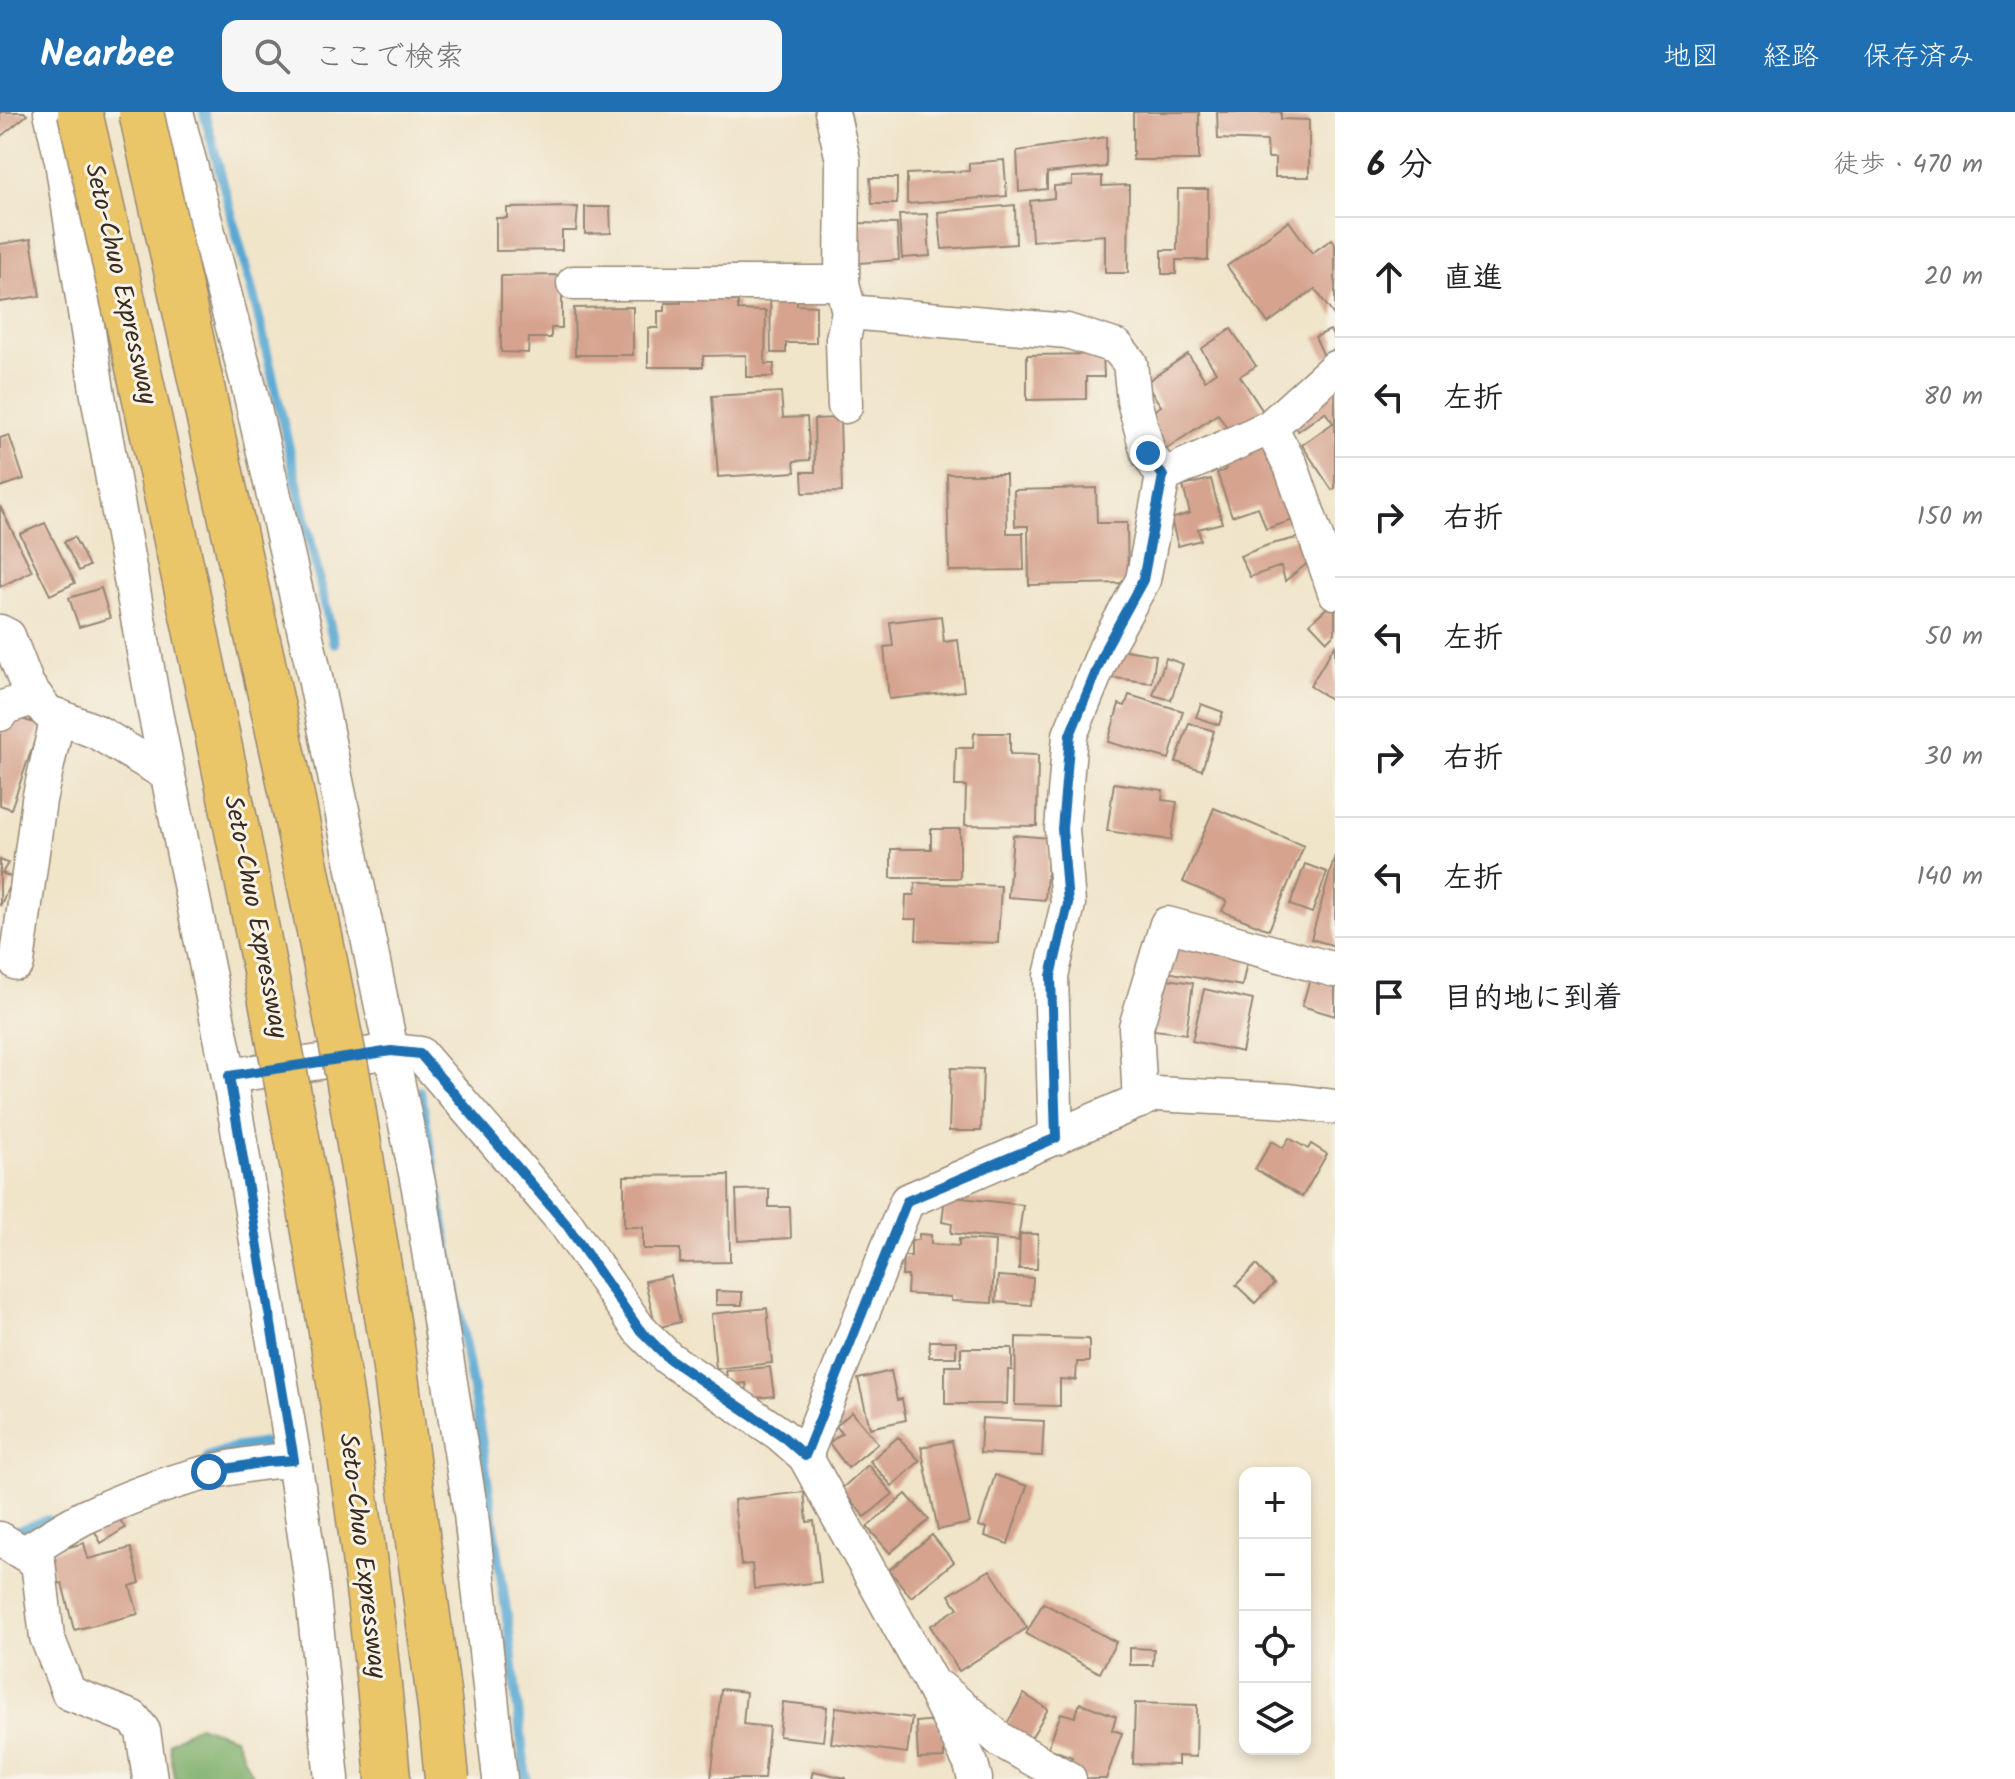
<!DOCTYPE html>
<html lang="ja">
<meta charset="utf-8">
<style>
:root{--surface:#fff;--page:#f6f6f6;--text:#202124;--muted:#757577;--line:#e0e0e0;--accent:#1f6fb2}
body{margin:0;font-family:Kalam,"Klee One",sans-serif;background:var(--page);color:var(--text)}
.controls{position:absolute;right:24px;bottom:24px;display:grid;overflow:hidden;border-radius:16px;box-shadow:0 4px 12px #0003}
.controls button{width:72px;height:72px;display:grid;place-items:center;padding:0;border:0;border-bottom:2px solid var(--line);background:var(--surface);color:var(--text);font:40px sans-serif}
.stop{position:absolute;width:24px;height:24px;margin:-18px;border:6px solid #1f6fb2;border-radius:50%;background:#fff}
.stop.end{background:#1f6fb2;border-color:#fff;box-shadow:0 2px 8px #0008}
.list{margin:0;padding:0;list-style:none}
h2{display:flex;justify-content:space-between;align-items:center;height:104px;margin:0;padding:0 32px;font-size:34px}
h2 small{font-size:26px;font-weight:400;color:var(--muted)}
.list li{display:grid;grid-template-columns:52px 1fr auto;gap:24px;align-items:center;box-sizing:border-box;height:120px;padding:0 32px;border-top:2px solid var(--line)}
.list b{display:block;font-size:30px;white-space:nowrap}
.list em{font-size:26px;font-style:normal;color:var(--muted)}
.icon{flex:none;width:44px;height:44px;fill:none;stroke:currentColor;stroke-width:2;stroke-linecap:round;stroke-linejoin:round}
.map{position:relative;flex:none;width:1335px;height:1667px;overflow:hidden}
header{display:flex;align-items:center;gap:48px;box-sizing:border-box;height:112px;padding:0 40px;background:var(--accent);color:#fff}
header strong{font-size:38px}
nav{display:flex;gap:44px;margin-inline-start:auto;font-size:28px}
.search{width:560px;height:72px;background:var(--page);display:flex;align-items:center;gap:20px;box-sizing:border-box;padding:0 28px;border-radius:16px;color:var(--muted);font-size:30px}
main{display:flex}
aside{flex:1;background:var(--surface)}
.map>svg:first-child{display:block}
.forest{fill:#7aad68;stroke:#5a6c43;stroke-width:2}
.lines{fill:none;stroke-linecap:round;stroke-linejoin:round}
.stream{stroke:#58a8d3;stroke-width:10}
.building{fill:#d6a38e}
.street-casing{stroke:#968774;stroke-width:37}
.street{stroke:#fff;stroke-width:34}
.highway-bridge-casing{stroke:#968774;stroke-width:47;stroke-linecap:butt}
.highway-bridge{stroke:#ebc669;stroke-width:44}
.route{stroke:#1f6fb2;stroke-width:10}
.labels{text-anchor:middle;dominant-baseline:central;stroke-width:6;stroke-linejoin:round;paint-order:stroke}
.street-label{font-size:26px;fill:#3b2a1e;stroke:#f7f3e8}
</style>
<header>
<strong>Nearbee</strong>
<div class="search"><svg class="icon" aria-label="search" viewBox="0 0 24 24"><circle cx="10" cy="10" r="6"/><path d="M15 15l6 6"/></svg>ここで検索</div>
<nav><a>地図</a><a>経路</a><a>保存済み</a></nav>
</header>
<main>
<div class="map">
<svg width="1335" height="1667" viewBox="0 0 1335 1667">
<rect width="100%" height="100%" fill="#f7f3e8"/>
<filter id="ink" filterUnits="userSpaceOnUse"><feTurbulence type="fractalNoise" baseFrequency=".0125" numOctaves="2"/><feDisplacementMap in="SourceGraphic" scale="16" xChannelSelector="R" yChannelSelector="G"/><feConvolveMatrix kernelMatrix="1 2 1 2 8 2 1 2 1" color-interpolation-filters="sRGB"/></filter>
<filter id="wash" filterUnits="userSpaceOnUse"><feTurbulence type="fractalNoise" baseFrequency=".006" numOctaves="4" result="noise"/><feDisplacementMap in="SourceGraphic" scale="32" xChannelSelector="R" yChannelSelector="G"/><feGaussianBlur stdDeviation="1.8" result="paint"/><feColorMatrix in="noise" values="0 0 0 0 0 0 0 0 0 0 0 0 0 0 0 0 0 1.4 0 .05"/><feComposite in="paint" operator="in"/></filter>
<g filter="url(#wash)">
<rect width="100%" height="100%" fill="#f0e4c9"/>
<polygon class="forest" points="198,1613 234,1625 254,1667 175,1667 169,1631"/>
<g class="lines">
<g class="stream">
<polyline points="204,0 258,202 334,531"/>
<polyline points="420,979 479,1312 508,1512 526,1667"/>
<polyline points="208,1345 233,1336 266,1331"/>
<polyline points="6,1419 19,1419 48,1408"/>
</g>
</g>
<g id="blocks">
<g class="building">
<polygon points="0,0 24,0 27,3 0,25"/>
<rect x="1133" y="0" width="66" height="48"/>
<polygon points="1217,0 1281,0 1281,7 1309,8 1309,65 1275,65 1275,46 1268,46 1267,29 1218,27"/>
<polygon points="1106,25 1106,55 1047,61 1047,77 1019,80 1017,39"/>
<polygon points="1004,48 1007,84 907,92 907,62 969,59 969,51"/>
<polygon points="1102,64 1102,74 1129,73 1128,161 1105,161 1105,123 1032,129 1030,89 1054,86 1054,74 1072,73 1072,65"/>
<polygon points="870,66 897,66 897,92 872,92"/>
<polygon points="1178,77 1208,77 1208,148 1176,148 1176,162 1162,162 1162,138 1177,138"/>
<polygon points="1015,93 1016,132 942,137 938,100"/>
<polygon points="578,95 576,119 562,119 562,138 496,139 496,106 507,106 507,96"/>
<polygon points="585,95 610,95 611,121 585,122"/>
<polygon points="927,102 930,144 902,146 899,103"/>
<polygon points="1289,109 1312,141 1332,127 1335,132 1335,205 1315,177 1268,211 1227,154"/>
<polygon points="857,111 897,112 899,148 859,151"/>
<polygon points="31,127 40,184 0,190 0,132"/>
<polygon points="562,163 562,216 551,216 551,226 529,226 528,241 501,240 501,164"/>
<polygon points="770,180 797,180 797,193 816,194 816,231 786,231 786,241 771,241"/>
<polygon points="680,181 728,181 728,189 738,189 738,198 766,199 765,252 774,252 773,265 746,265 746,243 703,244 703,255 648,255 648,216 658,216 658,199 665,199 665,191 681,191"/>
<polygon points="633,195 633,243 575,243 574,196"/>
<polygon points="1231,217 1256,254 1240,264 1264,301 1231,323 1218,302 1166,337 1144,305 1161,294 1145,271 1188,242 1205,268 1216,260 1201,237"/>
<polygon points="1330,218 1335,228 1335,241 1325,246 1315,225"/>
<polygon points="1103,242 1104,265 1086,265 1086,287 1027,288 1027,243"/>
<polygon points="1335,276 1335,376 1332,378 1302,333 1333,311 1325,300 1298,319 1289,307"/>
<polygon points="781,280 783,306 807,305 810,348 794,349 795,360 718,365 712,284"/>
<polygon points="840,306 842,380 803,381 802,360 815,360 814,307"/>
<polygon points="9,323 24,367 0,375 0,326"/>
<polygon points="1273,328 1299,406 1266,417 1258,395 1232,404 1217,361 1226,358 1222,345"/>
<polygon points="947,362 1006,362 1007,421 1023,421 1024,458 949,459"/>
<polygon points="1211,367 1222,411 1198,417 1201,428 1178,434 1171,407 1190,401 1183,374"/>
<polygon points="1096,376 1097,411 1127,411 1128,471 1029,473 1028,414 1015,414 1014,378"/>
<polygon points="0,394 32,459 0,475"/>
<polygon points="45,411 75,471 50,483 20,422"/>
<polygon points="1305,424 1314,446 1285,469 1281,454 1250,465 1240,444 1268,433"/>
<polygon points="74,425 89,454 79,459 64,430"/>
<polygon points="101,476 110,506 79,515 69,486"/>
<polygon points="1331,492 1335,496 1335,521 1327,529 1310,511"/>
<polygon points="941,504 944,530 958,528 964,579 889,587 884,535 893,534 890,510"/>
<polygon points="1335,533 1335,590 1310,574"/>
<polygon points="1113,536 1156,543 1152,571 1108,565"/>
<polygon points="1166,546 1183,552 1171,588 1153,583"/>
<polygon points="1129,583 1183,599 1169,647 1108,630 1119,592 1125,594"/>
<polygon points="1201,592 1223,600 1219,613 1196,605"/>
<polygon points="4,601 40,613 11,697 0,693 0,613"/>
<polygon points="1189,611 1214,619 1202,658 1176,650"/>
<polygon points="974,621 1010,621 1010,642 1038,643 1037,714 965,713 966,674 955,674 956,636 973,636"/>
<polygon points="1114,671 1163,678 1162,688 1177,690 1171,728 1107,719"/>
<polygon points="1214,696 1304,734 1269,818 1222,799 1227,789 1183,770"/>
<polygon points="931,717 960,717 960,766 891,766 891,737 931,737"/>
<polygon points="1013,723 1050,726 1045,788 1008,785"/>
<polygon points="1335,743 1335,834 1311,827"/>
<polygon points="0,748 8,751 2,761 13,766 0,794"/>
<polygon points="1305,752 1327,760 1312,801 1290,793"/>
<polygon points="915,771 1001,774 998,831 916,828 917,807 905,807 906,783 914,783"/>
<polygon points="1173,831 1248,845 1242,874 1167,860"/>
<polygon points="1161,866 1193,871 1186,922 1154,918"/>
<polygon points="1310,867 1335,875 1335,904 1302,894"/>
<polygon points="1204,877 1253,888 1242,940 1192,929"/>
<polygon points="951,956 983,957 981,1019 949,1019"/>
<polygon points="1289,1026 1308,1037 1311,1032 1327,1042 1302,1085 1255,1057 1272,1029 1283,1036"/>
<polygon points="729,1063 730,1150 680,1151 680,1137 643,1137 643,1115 624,1115 624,1064"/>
<polygon points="769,1077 769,1095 790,1095 791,1126 738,1129 736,1078"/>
<polygon points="945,1084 1023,1093 1018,1129 951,1121 952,1112 942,1110"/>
<polygon points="919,1122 931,1123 931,1132 959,1134 959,1127 995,1129 992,1191 951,1189 951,1185 907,1182 908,1164 902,1164 903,1144 911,1144 911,1128 919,1128"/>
<polygon points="1020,1122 1038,1122 1037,1157 1019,1157"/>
<polygon points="1256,1153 1274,1172 1255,1191 1236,1173"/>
<polygon points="670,1164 680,1210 656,1216 645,1169"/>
<polygon points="998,1164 1033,1166 1031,1193 996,1190"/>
<polygon points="716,1179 742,1180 742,1193 716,1193"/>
<polygon points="767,1196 772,1251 716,1257 711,1202"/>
<polygon points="1016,1225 1089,1227 1089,1250 1077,1250 1076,1268 1060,1267 1060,1294 1015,1293"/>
<polygon points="930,1229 956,1229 956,1245 929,1245"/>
<polygon points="961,1236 1012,1236 1012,1258 1008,1258 1007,1292 945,1292 945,1254 961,1254"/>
<polygon points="770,1255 774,1284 748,1287 746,1271 728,1273 726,1259"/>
<polygon points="891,1259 897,1288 902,1287 906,1308 870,1316 858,1267"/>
<polygon points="852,1300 878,1331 848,1356 829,1331 842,1321 836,1314"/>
<polygon points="982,1306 1044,1309 1042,1344 980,1341"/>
<polygon points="898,1325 920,1349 892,1374 870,1349"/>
<polygon points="952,1329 970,1411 938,1418 921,1335"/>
<polygon points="868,1353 893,1382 865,1405 841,1377"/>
<polygon points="995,1363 1027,1374 1008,1432 985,1424 987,1416 979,1414"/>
<polygon points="804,1380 807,1410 814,1409 821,1470 754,1477 752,1452 741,1453 734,1388"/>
<polygon points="906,1382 929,1408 890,1441 867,1415"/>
<polygon points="117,1403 125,1416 101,1431 93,1416"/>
<polygon points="932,1423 954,1450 911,1485 889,1458"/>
<polygon points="84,1431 88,1447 131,1436 140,1471 130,1474 138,1502 74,1518 62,1471 55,1472 47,1441"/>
<polygon points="990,1458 1027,1516 959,1559 930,1514 958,1496 949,1483"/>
<polygon points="1043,1491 1116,1530 1100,1561 1026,1522"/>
<polygon points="1130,1536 1154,1537 1153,1553 1130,1553"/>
<polygon points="721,1577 746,1580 743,1612 769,1615 764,1667 711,1667"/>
<polygon points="1024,1582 1048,1597 1030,1628 1006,1614"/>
<polygon points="783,1590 827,1595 823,1629 779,1624"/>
<polygon points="1080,1591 1116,1604 1112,1618 1122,1621 1106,1667 1089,1667 1067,1659 1072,1645 1048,1636 1061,1601 1075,1605"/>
<polygon points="1135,1591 1197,1593 1196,1645 1178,1644 1178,1653 1133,1652"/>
<polygon points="836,1595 912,1606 907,1641 831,1631"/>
<polygon points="937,1608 944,1629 944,1646 918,1647 916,1610"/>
<polygon points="813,1659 846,1666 846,1667 811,1667"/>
</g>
</g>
</g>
<g filter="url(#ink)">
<use href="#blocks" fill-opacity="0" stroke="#968774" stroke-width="2"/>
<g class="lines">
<defs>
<g id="street">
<polyline points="51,0 62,49 97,278 154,595 229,964 294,1348 311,1464 332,1667"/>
<polyline points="176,0 250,279 312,551 419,1076 471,1402 500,1667"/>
<polyline points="832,0 843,48 842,171 849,200 1067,219 1117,235 1130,251 1134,289 1148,341 1163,364 1143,468 1106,535 1070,623 1062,717 1068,792 1051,864 1056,1026"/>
<polyline points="574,171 842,171"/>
<polyline points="845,294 843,227 849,200"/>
<polyline points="1270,315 1291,354 1335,480"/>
<polyline points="1163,364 1270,315 1335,256"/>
<polyline points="0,520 8,524 27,573 47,600 97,620 167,662"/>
<polyline points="0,602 2,596 36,585"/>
<polyline points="17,851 39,688 58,604"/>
<polyline points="229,964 391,939 420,942 566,1112 639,1217 668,1246 780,1322 805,1344 929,1567 971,1652 975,1667"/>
<polyline points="1140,989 1136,915 1167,812 1335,858"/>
<polyline points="805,1344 907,1089 1155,982 1289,989 1335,995"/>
<polyline points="0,1427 38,1450 47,1525 69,1581 133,1606 143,1619 150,1667"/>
<path d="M24,1441C45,1429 66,1414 87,1404C151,1374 223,1351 294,1348"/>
<polyline points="941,1577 1002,1629 1069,1667"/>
</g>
</defs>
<use href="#street" class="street-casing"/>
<use href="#street" class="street"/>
<defs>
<g id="highway-bridge">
<path d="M80,0C144,277 205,554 260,833C315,1109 364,1387 388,1667"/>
<polyline points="141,0 287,659 348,965 392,1234 440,1595 447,1667"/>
</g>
</defs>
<use href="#highway-bridge" class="highway-bridge-casing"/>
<use href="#highway-bridge" class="highway-bridge"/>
</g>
</g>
<g class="lines" filter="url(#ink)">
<polyline class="route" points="209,1360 266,1350 294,1348 229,964 391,939 420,942 566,1112 639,1217 668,1246 780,1322 805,1344 907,1089 1056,1026 1051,864 1068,792 1062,717 1070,623 1106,535 1143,468 1163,364 1148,341"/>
</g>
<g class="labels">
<g class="street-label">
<text transform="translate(120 172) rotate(77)">Seto-Chuo Expressway</text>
<text transform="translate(255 805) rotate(79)">Seto-Chuo Expressway</text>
<text transform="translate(362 1444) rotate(83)">Seto-Chuo Expressway</text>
</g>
</g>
</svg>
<div class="controls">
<button>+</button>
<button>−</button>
<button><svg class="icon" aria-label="locate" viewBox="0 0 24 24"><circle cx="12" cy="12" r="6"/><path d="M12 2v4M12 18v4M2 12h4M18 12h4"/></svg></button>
<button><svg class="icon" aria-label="layers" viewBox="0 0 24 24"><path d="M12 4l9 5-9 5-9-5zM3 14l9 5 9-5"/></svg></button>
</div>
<div class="stop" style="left:209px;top:1360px"></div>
<div class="stop end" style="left:1148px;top:341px"></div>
</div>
<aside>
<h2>6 分<small>徒歩 · 470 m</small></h2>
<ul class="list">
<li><svg class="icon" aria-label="ahead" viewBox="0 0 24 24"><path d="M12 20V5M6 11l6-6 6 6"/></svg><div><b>直進</b></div><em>20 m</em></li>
<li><svg class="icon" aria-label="left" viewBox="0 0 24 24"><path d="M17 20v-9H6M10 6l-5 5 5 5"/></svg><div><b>左折</b></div><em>80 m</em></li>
<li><svg class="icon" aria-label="right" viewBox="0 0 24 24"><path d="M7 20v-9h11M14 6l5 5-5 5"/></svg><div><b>右折</b></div><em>150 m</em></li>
<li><svg class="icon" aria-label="left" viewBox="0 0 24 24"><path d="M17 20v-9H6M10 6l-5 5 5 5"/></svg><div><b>左折</b></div><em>50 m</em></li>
<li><svg class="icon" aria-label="right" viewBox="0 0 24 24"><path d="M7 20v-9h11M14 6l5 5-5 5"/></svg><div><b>右折</b></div><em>30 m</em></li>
<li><svg class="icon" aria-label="left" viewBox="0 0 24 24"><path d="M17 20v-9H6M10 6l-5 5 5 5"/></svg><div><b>左折</b></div><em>140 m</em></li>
<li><svg class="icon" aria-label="arrive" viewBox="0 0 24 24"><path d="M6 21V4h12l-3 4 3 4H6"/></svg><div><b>目的地に到着</b></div></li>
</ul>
</aside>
</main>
